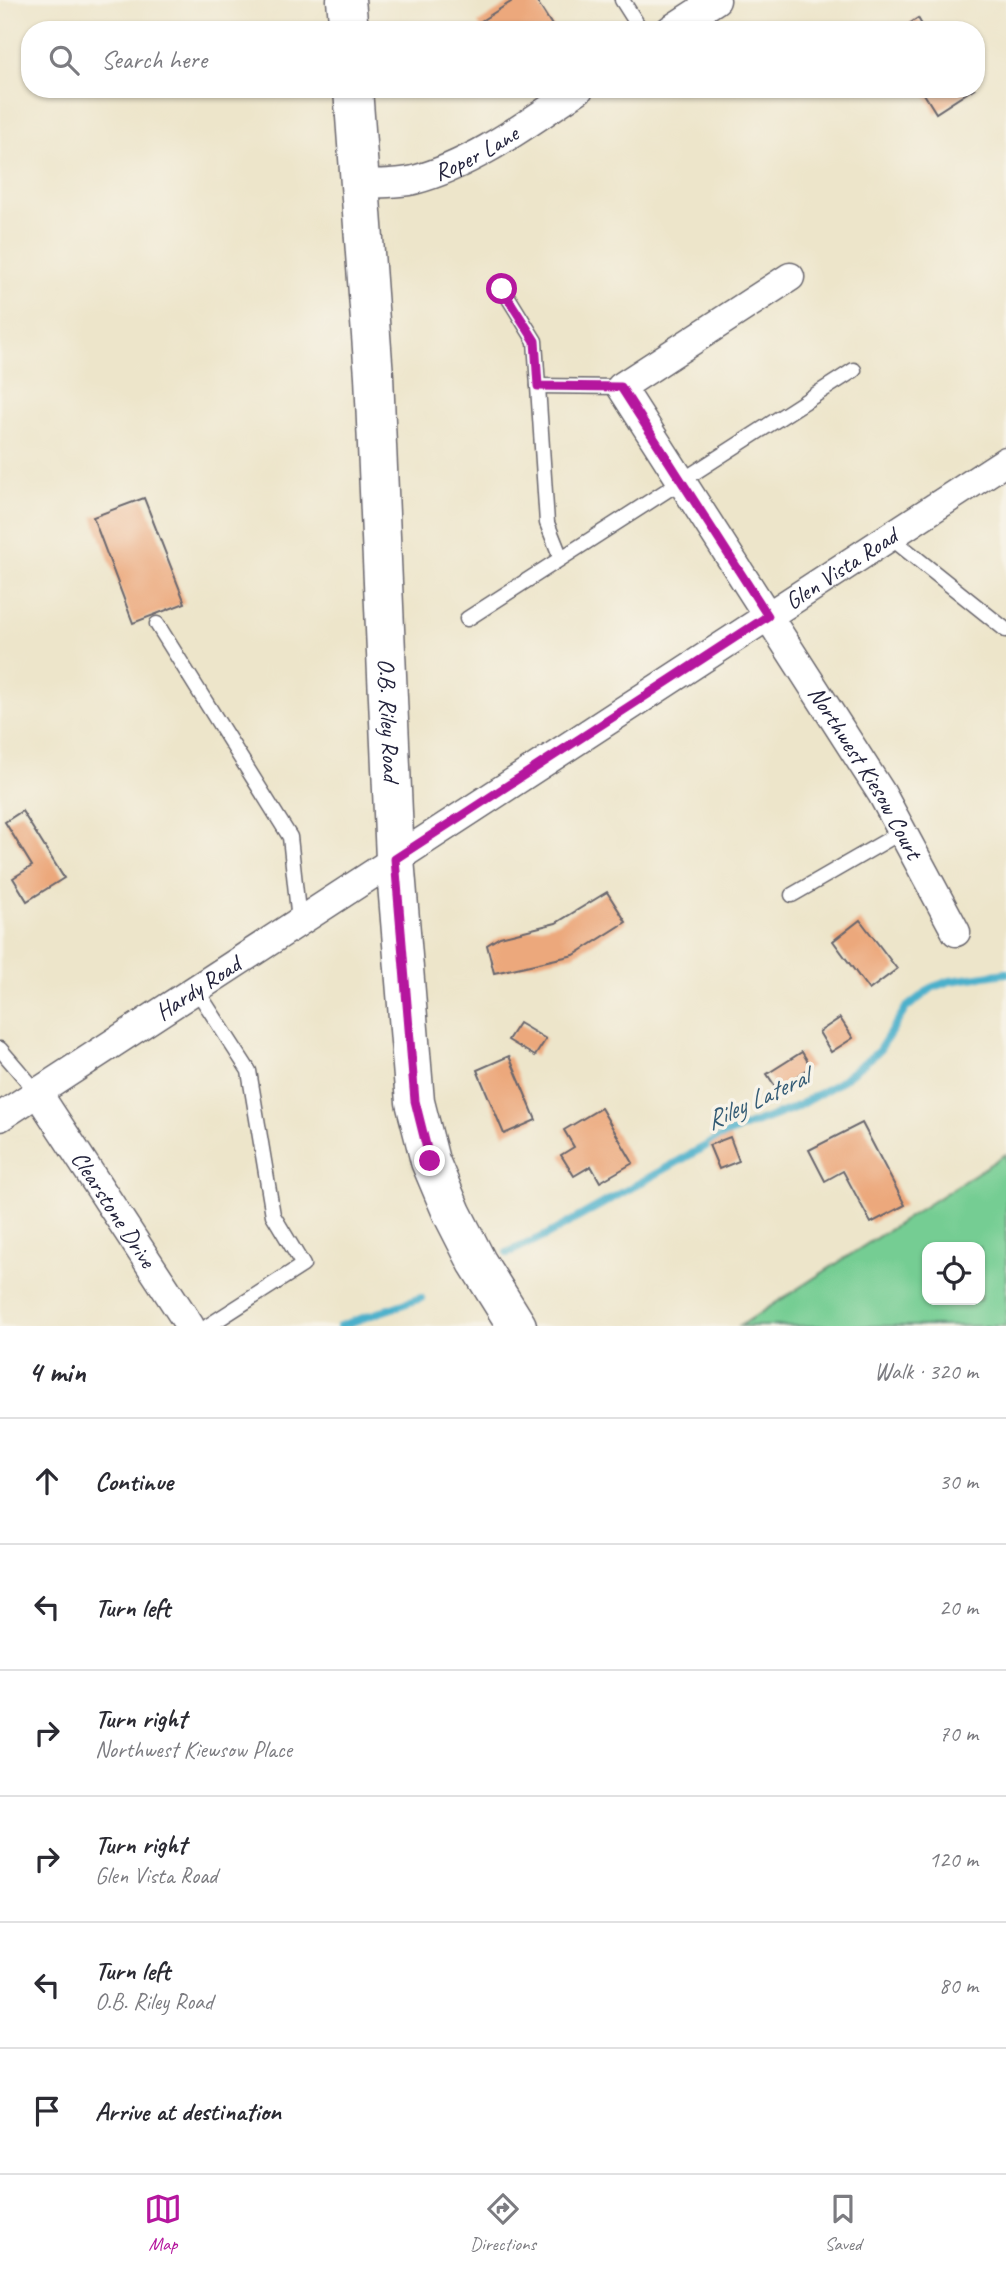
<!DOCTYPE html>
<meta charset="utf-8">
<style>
:root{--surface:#fff;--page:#f7f7f7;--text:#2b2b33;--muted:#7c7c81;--line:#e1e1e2;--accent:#b5179e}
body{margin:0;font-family:Caveat,sans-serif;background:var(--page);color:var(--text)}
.controls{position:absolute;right:21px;bottom:21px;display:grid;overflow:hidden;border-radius:14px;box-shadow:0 2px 5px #0004}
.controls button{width:63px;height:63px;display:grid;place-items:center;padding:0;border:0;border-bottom:2px solid var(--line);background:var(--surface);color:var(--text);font:35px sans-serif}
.stop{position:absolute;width:21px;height:21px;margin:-16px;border:5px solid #b5179e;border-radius:50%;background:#fff}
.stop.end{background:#b5179e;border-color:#fff;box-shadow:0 2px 7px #0008}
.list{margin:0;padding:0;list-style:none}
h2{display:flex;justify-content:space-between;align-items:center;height:91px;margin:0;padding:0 28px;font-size:30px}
h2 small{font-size:23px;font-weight:400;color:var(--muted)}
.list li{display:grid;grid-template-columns:46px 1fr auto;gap:21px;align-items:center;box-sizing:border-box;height:126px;padding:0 28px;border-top:2px solid var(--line)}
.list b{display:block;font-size:26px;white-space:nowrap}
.list p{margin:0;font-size:23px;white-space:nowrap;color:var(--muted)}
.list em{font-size:23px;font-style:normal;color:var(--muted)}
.icon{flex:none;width:38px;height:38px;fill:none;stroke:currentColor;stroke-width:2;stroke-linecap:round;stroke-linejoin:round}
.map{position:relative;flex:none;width:1006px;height:1326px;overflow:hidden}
.search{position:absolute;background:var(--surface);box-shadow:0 2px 5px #0004;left:21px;right:21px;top:21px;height:77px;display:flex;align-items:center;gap:18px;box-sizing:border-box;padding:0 24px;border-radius:28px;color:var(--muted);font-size:26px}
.sheet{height:847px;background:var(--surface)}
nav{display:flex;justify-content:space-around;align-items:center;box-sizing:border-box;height:98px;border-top:2px solid var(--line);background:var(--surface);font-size:19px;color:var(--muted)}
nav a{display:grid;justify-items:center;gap:4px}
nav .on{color:var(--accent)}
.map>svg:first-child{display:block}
.green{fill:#75cd93;stroke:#4c7867;stroke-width:2;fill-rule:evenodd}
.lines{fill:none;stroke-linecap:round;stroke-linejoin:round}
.stream{stroke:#4cb0cb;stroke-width:8}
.building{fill:#eca87b}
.lane-casing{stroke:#69666d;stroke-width:17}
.street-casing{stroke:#69666d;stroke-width:31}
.secondary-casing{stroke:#69666d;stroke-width:41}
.lane{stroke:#fff;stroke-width:14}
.street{stroke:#fff;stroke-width:28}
.secondary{stroke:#fff;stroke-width:38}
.route{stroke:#b5179e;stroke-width:9}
.labels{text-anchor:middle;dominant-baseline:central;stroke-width:7;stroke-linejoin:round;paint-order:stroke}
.street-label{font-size:24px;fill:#22223b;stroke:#f7f3e8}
.water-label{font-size:26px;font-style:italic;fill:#335b75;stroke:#f7f3e8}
</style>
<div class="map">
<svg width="1006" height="1326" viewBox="0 0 1006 1326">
<rect width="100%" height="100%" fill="#f7f3e8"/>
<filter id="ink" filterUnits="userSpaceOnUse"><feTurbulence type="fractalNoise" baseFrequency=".0143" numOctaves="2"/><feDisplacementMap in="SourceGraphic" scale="14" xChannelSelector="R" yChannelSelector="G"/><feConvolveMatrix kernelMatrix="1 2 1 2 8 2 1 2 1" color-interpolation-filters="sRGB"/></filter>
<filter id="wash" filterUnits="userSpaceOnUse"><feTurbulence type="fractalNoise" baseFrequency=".00686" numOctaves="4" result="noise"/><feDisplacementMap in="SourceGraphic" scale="28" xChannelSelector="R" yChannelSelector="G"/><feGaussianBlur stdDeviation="1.57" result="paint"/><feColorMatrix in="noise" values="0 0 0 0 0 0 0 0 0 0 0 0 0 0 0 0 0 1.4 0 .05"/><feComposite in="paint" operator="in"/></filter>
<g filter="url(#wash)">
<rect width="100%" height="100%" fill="#ede5ca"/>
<path class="green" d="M1006,1154V1326H740ZM927,1247H980V1300H927Z"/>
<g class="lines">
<g class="stream">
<polyline points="507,1253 545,1236 729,1133 794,1108 838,1083 878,1052 906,1008 933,987 950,981 1006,973"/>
<polyline points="340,1326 421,1298"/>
</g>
</g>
<g id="blocks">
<g class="building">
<polygon points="514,0 536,0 555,30 482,30 478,23"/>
<polygon points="918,18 925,30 900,30"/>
<polygon points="921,89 973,89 936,113"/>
<polygon points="144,498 185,603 133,623 93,517"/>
<polygon points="22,811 64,878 27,901 13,878 32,866 5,822"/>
<polygon points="607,892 626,922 574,955 494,973 487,945 500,937 556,923"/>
<polygon points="860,920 897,969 869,990 833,941"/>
<polygon points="840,1018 853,1038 831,1052 819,1032"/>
<polygon points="519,1023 546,1039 535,1056 508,1040"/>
<polygon points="802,1052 811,1067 777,1089 767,1074"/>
<polygon points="509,1056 536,1120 504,1134 477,1070"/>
<polygon points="601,1108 633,1163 600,1182 591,1166 574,1176 561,1155 574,1147 564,1130"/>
<polygon points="862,1123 905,1205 871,1223 843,1171 825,1181 809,1150"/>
<polygon points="730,1137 739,1161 719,1169 709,1145"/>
</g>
</g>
</g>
<g filter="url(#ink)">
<use href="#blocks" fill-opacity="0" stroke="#69666d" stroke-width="2"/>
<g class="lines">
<defs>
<g id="lane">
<polyline points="622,0 641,30"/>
<polyline points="503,289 535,341 547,523 561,558"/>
<polyline points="538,386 621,387"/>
<polyline points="890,537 1006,630"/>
<polyline points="467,619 854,370"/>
<polyline points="157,624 290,837 299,921"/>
<polyline points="792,895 903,831"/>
<polyline points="196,989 249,1071 273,1215 303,1265 208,1326"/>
<polyline points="0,1049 37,1092"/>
</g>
<g id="street">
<polyline points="670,30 716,0"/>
<path id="s1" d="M360,184C378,183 398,184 414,180C474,164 528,123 579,89"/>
<path id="s2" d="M790,277L621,387L882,794L956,932"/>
<path id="s3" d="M37,1092L190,1326"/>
<path id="s4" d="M0,1117L1006,461"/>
</g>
<g id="secondary">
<polyline points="346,0 349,30"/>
<path id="s5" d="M353,89L374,376L395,859L415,1102L430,1161L452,1213L477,1262L517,1326"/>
</g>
</defs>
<use href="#lane" class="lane-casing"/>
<use href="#street" class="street-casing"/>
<use href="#secondary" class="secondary-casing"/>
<use href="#lane" class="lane"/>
<use href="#street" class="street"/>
<use href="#secondary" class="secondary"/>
</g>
</g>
<g class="lines" filter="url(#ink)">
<polyline class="route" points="430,1161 415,1101 395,859 768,616 621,387 538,386 535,341 502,289"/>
</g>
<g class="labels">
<g class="street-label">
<text stroke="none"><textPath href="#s1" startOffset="122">Roper Lane</textPath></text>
<text stroke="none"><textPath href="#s4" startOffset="1004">Glen Vista Road</textPath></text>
<text stroke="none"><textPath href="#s5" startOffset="632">O.B. Riley Road</textPath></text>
<text stroke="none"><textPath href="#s2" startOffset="658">Northwest Kiesow Court</textPath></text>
<text stroke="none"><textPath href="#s4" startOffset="236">Hardy Road</textPath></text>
<text stroke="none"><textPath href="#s3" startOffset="140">Clearstone Drive</textPath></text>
</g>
<g class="water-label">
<text transform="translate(757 1099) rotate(-25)">Riley Lateral</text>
</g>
</g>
</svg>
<div class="controls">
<button><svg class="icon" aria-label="locate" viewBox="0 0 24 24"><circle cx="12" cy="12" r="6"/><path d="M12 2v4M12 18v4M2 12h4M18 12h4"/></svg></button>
</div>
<div class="stop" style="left:502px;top:289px"></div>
<div class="stop end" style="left:430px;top:1161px"></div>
<div class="search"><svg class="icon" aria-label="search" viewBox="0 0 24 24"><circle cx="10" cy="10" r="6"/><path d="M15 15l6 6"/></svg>Search here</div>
</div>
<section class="sheet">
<h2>4 min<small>Walk · 320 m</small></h2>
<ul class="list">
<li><svg class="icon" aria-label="ahead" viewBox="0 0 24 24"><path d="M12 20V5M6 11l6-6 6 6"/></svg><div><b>Continue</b></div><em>30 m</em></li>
<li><svg class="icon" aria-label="left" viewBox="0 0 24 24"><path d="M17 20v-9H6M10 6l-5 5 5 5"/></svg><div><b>Turn left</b></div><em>20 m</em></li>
<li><svg class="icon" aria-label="right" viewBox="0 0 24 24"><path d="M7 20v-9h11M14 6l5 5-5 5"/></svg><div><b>Turn right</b><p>Northwest Kiewsow Place</p></div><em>70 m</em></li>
<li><svg class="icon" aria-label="right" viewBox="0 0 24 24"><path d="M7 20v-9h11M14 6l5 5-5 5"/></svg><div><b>Turn right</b><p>Glen Vista Road</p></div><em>120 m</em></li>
<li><svg class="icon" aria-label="left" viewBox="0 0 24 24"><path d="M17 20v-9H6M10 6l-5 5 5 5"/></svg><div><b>Turn left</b><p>O.B. Riley Road</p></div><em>80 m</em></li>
<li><svg class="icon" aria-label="arrive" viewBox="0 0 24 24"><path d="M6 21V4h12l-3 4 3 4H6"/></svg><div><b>Arrive at destination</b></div></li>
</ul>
</section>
<nav>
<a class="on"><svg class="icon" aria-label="map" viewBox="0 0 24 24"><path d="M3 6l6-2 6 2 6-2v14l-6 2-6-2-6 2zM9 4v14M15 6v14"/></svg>Map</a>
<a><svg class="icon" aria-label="directions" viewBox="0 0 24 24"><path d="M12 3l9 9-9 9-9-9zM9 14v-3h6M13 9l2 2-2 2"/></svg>Directions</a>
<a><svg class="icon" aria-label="saved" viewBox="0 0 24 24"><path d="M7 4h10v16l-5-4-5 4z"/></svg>Saved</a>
</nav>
